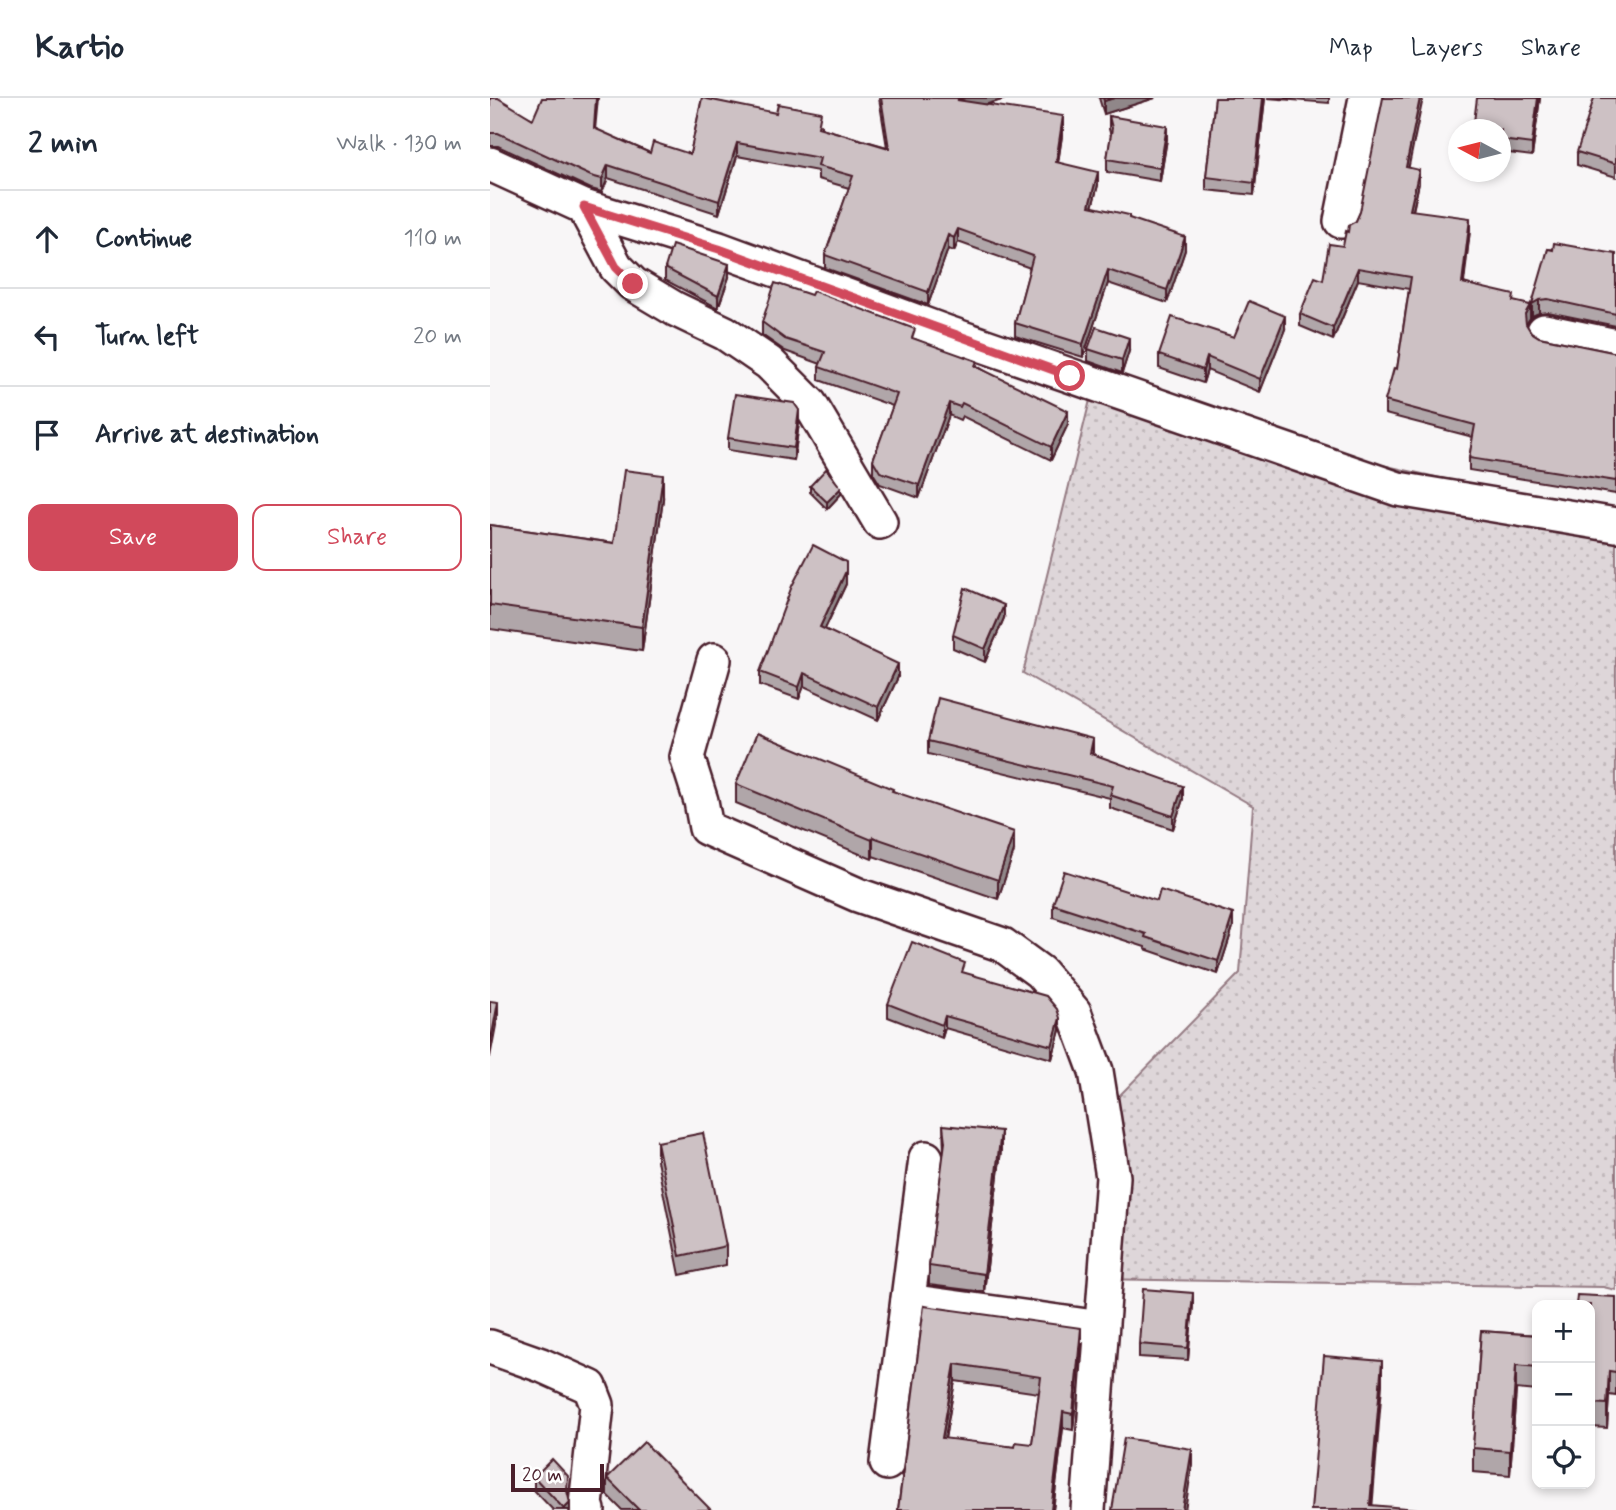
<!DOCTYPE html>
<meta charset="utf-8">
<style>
:root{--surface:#fff;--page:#f6f6f7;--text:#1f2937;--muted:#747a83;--line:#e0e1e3;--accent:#d1495b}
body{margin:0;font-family:Mynerve,sans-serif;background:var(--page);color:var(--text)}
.controls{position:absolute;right:21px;bottom:21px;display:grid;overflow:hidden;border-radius:14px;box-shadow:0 4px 10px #0003}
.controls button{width:63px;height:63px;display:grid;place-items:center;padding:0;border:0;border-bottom:2px solid var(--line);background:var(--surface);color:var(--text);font:35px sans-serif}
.compass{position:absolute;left:958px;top:21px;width:63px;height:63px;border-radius:50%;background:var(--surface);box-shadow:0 4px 10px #0003;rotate:277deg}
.scale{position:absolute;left:21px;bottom:18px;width:93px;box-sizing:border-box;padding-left:7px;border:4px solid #4a1f2b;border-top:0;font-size:19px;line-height:24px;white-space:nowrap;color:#4a1f2b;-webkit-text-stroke:5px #fff;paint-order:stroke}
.stop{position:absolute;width:21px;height:21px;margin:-16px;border:5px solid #d1495b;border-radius:50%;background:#fff}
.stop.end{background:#d1495b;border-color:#fff;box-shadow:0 2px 7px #0008}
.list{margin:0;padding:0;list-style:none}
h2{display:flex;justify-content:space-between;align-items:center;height:91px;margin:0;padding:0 28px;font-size:30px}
h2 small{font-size:23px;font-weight:400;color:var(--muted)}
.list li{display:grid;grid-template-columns:46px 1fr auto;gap:21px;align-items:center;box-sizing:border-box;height:98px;padding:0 28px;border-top:2px solid var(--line)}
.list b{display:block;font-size:26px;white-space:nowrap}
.list em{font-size:23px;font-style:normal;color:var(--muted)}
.actions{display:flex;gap:14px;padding:21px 28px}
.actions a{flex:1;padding:16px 0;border:2px solid var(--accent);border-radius:14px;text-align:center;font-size:24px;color:var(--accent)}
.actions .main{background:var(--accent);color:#fff}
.icon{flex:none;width:38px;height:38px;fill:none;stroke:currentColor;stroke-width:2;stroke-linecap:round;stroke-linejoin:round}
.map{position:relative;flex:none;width:1126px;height:1412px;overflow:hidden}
header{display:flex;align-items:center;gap:42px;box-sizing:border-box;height:98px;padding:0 35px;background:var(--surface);border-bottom:2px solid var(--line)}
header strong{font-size:33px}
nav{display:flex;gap:38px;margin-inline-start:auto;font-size:24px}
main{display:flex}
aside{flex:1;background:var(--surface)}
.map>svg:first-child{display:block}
.grass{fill:url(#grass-dots);stroke:#947a82;stroke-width:2}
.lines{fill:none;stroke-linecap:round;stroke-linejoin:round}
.minor-casing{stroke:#4a1f2b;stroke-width:38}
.minor{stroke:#fff;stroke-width:33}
.wall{fill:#b0a6a9;stroke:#4a1f2b;stroke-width:2;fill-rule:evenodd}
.shaded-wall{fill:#908789;stroke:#4a1f2b;stroke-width:2}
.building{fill:#cdc1c4;stroke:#4a1f2b;stroke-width:2;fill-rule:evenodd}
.route{stroke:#d1495b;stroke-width:9}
</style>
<header>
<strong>Kartio</strong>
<nav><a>Map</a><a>Layers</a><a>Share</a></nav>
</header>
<main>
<aside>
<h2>2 min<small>Walk · 130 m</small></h2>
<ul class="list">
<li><svg class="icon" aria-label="ahead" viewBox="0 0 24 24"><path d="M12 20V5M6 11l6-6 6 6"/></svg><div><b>Continue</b></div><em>110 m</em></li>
<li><svg class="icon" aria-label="left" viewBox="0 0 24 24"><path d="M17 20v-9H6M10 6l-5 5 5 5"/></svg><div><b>Turn left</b></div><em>20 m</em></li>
<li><svg class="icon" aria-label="arrive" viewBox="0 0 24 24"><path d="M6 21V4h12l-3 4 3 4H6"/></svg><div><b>Arrive at destination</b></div></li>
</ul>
<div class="actions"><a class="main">Save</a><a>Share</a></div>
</aside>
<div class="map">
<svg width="1126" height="1412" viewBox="0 0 1126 1412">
<defs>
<pattern id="grass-dots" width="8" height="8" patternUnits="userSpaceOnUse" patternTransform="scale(1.75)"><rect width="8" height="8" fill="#ded6d9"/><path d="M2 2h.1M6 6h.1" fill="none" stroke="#c0b7ba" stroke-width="1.8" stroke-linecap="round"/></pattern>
</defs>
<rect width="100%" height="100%" fill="#f8f6f7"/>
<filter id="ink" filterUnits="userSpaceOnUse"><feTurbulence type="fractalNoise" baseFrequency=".0143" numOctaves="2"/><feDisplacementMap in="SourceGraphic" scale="14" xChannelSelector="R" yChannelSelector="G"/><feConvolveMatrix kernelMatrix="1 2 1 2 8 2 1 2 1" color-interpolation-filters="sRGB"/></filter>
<g filter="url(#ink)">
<polygon class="grass" points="600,302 1126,419 1126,1192 1113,1189 604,1181 628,999 750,875 763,708 533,575"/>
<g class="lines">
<defs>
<g id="minor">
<polyline points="0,66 94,109 229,151 455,234 908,391 1126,427"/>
<polyline points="94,109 126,169 143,186 185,211 235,235 279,265 320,306 390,424"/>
<polyline points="851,123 876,0"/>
<polyline points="1054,233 1126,248"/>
<polyline points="224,562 197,659 211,703 216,730 368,797 513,847 550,874 584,914 606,973 623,1079 598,1412"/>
<polyline points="418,1203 611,1230"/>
<polyline points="0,1249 51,1267 100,1289 107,1307 96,1407 98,1412"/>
<polyline points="397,1365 436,1060"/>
</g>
</defs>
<use href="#minor" class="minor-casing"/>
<use href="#minor" class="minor"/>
</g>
<g class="wall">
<polygon points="0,0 43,21 105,31 160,55 200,56 212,0 331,27 331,30 397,49 389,0 518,0 496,7 573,31 568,65 608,87 602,109 639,120 695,152 677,205 618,185 593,259 525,238 525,225 540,170 468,144 464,153 458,151 438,207 335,170 335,157 359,90 328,81 328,73 247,58 229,116 118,80 112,94 101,91 8,48 0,48"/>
<polygon points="609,0 665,0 614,16"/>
<polygon points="725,0 775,0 764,97 716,92 716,79"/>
<polygon points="777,0 839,0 839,5"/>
<polygon points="1050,0 1042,58 1011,54 1011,32"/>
<polygon points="1126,0 1126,79 1087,67 1087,54"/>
<polygon points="619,18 677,41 670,83 617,74 617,61 621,38 619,31"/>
<polygon points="919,70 929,85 923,113 980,132 974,185 1024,204 1040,220 1036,227 1041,234 1049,239 1122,254 1126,254 1126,396 979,372 979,360 983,339 895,316 895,303 907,271 919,191 868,182 843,242 810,228 810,216 833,182 853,148 858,134 866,123 870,114"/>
<polygon points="1058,151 1126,156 1126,228 1058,214 1049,215 1042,218"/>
<polygon points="175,170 239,179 228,210 175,182"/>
<polygon points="272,224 425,241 487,268 578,326 561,362 472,318 470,322 459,317 429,400 390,386 383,375 383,362 403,308 329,282 329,269 331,266 295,253 272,237"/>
<polygon points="795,231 770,294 717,272 713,285 669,270 669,257 744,239"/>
<polygon points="598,251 639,253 632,275 598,263"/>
<polygon points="309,325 304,362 238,352 238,340"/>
<polygon points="320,388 351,396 337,411 320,394"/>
<polygon points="173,401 152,553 0,531 0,427 124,445"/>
<polygon points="356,486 335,531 408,579 388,622 314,588 309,601 270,587 270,574"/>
<polygon points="514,520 495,564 463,550 463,537"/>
<polygon points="438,643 603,654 603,656 693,701 683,731 620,710 620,700 438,656"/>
<polygon points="246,686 403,693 524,753 508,801 383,758 382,761 246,705"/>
<polygon points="563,806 743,829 728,876 655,851 655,849 563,819"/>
<polygon points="475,875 570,932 562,961 455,930 452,940 398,919 398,906"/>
<polygon points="453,1027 511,1052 494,1194 439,1187 439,1168 454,1054"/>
<polygon points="167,1044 236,1148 236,1167 190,1177 167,1063"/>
<polygon points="1126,1199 1126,1298 1119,1297 1117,1330 1100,1329 1100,1207"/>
<polygon points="703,1207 698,1262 649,1259 649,1246"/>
<path d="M434,1208L591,1247L583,1332L573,1330L563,1412H408ZM465,1283L549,1295L542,1346L525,1349L455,1341Z"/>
<polygon points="991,1233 1047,1237 1047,1293 1026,1291 1020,1377 983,1374 983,1350"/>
<polygon points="44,1379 78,1391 78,1397 80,1412 63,1412 44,1392"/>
<polygon points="117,1380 221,1412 132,1412 117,1397"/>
</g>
<g class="shaded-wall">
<polygon points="106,0 108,0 104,43 104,30"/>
<polygon points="475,0 518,0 467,15 467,2"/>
<polygon points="624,0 665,0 614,16 614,3"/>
<polygon points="773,0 775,0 764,97 764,85"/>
<polygon points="930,0 933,0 916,82 916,69"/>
<polygon points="1048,0 1050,0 1042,58 1042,46"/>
<polygon points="573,18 573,31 566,77 566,64"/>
<polygon points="677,28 677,41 670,83 670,70"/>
<polygon points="247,45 247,58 229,116 229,103"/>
<polygon points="118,67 118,80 112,94 112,81"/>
<polygon points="929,72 929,85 920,125 920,112"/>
<polygon points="608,74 608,87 599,121 599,108"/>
<polygon points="980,120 980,132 972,197 972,185"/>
<polygon points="468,131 468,144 464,153 464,140"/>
<polygon points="458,137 458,151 438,207 438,194"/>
<polygon points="695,139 695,152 677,205 677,192"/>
<polygon points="239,166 239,179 228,210 228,198"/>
<polygon points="868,170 868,182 843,242 843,230"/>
<polygon points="618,172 618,185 593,259 593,246"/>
<polygon points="1049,202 1049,215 1042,218 1042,206"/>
<polygon points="1040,207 1040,220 1035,228 1035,216"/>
<polygon points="795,218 795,231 770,294 770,281"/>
<polygon points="639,240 639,253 632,275 632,262"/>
<polygon points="717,259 717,272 713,285 713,272"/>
<polygon points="459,305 459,317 429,400 429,387"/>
<polygon points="309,312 309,325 304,362 304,350"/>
<polygon points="578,313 578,326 561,362 561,349"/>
<polygon points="173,377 173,401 152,553 152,529"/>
<polygon points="351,390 351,396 337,411 337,404"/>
<polygon points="356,473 356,486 330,541 330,529"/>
<polygon points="514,507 514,520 495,564 495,551"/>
<polygon points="408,566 408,579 388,622 388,609"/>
<polygon points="314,575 314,588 309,601 309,589"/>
<polygon points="603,641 603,654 600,668 600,655"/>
<polygon points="693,688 693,701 683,731 683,718"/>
<polygon points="524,734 524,753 508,801 508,782"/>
<polygon points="383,739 383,758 382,761 382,742"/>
<polygon points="743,816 743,829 728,876 728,863"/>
<polygon points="8,904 8,917 0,959 0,947"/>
<polygon points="455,918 455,930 452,940 452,927"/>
<polygon points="570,920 570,932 562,961 562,948"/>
<polygon points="511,1033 511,1052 494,1194 494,1176"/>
<polygon points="703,1195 703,1207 698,1262 698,1250"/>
<polygon points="591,1230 591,1247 583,1332 583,1316"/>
<polygon points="892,1263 892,1287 882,1412 880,1412"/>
<polygon points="465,1266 465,1283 452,1357 452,1340"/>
<polygon points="1026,1267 1026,1291 1020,1377 1020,1353"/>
<polygon points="1119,1273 1119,1297 1117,1330 1117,1306"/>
<polygon points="573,1314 573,1330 563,1412 561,1412"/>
<polygon points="702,1351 702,1368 695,1412 692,1412"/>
<polygon points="80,1405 80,1412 74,1412 74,1411"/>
</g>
<g class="building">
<polygon points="0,0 8,0 43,21 52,0 106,0 104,30 160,55 163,44 200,56 212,0 286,15 288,6 331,14 328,29 399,50 391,0 475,0 467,2 573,18 566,64 608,74 599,108 639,117 639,120 695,139 677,192 618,172 593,246 525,225 543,158 468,131 464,140 458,137 438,194 335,157 363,78 328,68 330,60 247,45 229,103 118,67 112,81 101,78 8,35 0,35"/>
<polygon points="613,0 624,0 614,3"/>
<polygon points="725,0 773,0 764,85 716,79"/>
<polygon points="893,0 930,0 916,69 929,72 920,112 980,120 972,185 1024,197 1023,203 1040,207 1035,216 1036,226 1041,234 1049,239 1122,254 1126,254 1126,383 979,360 985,327 895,303 904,270 907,271 921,179 868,170 843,230 810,216 825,179 833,182 839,146 853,148 856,133 858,134 859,127 866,123 870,114"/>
<polygon points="987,0 1048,0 1042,46 1011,42 1011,32 983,32"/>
<polygon points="1104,0 1126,0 1126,66 1087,54"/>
<polygon points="619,18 677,28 670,70 617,61 622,30"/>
<polygon points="1064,145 1126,156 1126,216 1058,201 1049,202 1042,206 1058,151 1063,152"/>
<polygon points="182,147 239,166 228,198 175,170"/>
<polygon points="285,185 321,197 323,193 425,231 422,240 487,263 485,268 578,313 561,349 472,305 470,309 459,305 429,387 390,374 383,362 407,296 329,269 335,254 295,241 272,224"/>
<polygon points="759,203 795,218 770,281 717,259 713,272 669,257 682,219 744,239"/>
<polygon points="606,229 639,240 632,262 598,251"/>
<polygon points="245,296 304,305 309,312 304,350 238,340"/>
<polygon points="336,371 351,390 337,404 320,388"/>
<polygon points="134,372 173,377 152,529 0,507 0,427 124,445"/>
<polygon points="323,447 356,464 356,473 330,529 408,566 388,609 314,575 309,589 270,574 302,488"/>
<polygon points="475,490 514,507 495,551 463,537"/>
<polygon points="448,600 603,641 600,655 693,688 683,718 620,697 623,688 438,643"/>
<polygon points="267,635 403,691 402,693 524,734 508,782 383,739 382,742 246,686"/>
<polygon points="574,773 667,803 670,792 743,816 728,863 655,839 656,836 563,806"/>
<polygon points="422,844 475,865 472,874 556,898 567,911 570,920 562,948 455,918 452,927 398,906"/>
<polygon points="0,903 8,904 0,947"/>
<polygon points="453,1027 511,1033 494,1176 439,1168 455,1044"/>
<polygon points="213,1035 236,1148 190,1158 167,1044"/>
<polygon points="653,1191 703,1195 698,1250 649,1246"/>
<polygon points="1087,1197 1126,1199 1126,1274 1119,1273 1117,1306 1100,1305 1100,1207 1086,1207"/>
<path d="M434,1208L591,1230L583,1316L573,1314L561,1412H408ZM465,1266L551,1279L542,1346L526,1344L525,1349L452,1340Z"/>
<polygon points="991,1233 1047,1237 1047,1269 1026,1267 1020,1353 983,1350"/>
<polygon points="834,1258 892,1263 880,1407 940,1412 821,1412"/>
<polygon points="634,1340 702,1351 692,1412 622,1412"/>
<polygon points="154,1344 221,1412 149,1412 117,1380"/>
<polygon points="62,1361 78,1378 77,1393 80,1405 74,1411 44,1379"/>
</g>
</g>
<g class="lines" filter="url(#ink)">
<polyline class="route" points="143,186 126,169 94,109 229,151 580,278"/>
</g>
</svg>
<div class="controls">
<button>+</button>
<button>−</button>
<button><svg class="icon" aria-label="locate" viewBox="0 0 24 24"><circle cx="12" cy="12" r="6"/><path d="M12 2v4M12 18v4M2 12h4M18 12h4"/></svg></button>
</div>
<svg class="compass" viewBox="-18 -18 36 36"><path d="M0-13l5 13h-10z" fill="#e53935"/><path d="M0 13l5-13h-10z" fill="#747a83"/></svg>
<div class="scale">20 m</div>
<div class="stop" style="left:580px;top:278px"></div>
<div class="stop end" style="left:143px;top:186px"></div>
</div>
</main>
